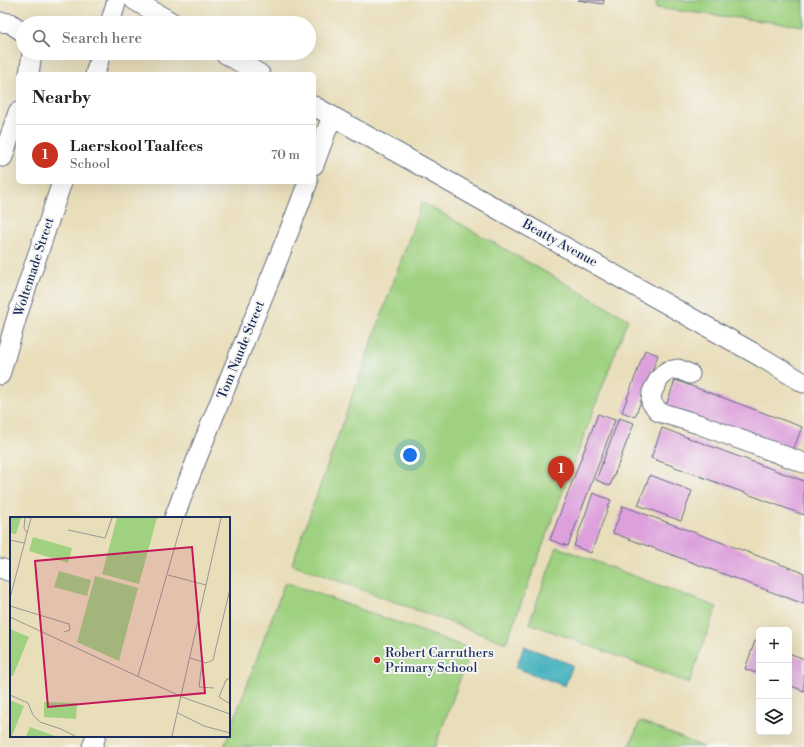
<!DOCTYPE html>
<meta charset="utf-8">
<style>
:root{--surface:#fff;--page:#f2f2f2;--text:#202124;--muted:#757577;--line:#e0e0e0;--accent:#c8321e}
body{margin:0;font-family:"Libre Bodoni",serif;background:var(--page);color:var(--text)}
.controls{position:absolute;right:12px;bottom:12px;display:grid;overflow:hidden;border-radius:6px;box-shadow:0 4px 16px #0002}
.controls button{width:36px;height:36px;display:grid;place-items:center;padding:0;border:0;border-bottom:1px solid var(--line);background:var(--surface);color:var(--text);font:20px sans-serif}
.you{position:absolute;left:410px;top:455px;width:14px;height:14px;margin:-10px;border:3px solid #fff;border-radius:50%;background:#1a73e8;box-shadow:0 0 0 6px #1a73e833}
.badge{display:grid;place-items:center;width:26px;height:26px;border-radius:50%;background:var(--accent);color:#fff;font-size:13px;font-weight:700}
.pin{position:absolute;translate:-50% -33px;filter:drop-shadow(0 1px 2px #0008)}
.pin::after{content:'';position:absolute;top:21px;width:14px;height:12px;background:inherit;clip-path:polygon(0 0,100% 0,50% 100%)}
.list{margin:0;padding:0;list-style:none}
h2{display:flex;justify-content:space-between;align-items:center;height:52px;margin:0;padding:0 16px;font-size:17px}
h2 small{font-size:13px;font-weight:400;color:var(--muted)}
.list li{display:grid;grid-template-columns:26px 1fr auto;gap:12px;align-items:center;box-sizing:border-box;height:60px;padding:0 16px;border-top:1px solid var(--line)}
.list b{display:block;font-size:15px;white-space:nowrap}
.list p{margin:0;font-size:13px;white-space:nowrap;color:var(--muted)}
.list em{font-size:13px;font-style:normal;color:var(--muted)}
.icon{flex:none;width:22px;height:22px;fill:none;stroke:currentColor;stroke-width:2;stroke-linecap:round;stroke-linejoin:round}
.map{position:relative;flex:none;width:804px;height:747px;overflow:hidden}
.search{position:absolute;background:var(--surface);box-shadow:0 4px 16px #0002;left:16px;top:16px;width:300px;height:44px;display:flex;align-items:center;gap:10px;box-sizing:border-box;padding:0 14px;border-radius:22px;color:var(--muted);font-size:15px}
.panel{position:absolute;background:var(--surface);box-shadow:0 4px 16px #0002;left:16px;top:72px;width:300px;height:112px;border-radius:6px}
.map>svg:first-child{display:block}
.green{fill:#9fd180;stroke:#5d806f}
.water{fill:#42b1bd;stroke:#2e708e}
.building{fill:#dda0dc}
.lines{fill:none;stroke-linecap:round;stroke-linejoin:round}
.minor-casing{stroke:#636c7e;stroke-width:21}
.minor{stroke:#fff;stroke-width:19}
.poi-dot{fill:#c8321e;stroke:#f6f6f2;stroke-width:1.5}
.labels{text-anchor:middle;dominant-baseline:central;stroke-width:4;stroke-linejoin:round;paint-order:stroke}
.street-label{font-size:13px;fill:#1b2f5e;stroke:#f6f6f2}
.poi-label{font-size:13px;fill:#1b2f5e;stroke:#f6f6f2;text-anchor:start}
.inset-road{fill:none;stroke:#979895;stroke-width:1}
.view{fill:#c2185b;fill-opacity:0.15;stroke:#c2185b;stroke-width:2}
.inset-edge{fill:none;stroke:#1b2f5e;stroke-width:2}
</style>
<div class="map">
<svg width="804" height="747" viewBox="0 0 804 747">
<rect width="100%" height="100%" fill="#f6f6f2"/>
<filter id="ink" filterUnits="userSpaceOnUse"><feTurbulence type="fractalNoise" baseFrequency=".025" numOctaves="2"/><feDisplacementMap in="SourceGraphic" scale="8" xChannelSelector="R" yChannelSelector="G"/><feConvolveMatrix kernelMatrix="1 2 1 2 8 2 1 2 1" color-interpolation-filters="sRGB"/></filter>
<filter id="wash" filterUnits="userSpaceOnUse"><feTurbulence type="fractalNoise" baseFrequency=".012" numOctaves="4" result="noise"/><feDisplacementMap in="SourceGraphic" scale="16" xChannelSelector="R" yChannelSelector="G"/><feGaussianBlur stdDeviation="0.9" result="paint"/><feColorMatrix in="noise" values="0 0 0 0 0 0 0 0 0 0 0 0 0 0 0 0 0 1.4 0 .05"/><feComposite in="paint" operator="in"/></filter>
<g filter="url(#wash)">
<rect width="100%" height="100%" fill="#e9deba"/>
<g class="green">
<polygon points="657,0 804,0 804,26 656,8"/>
<polygon points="422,202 628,319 506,643 292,564"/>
<polygon points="557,547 717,607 689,683 529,623"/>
<polygon points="285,582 471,649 435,747 224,747"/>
<polygon points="640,721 704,747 629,747"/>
</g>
<polygon class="water" points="524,646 573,665 565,686 516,668"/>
<g id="blocks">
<g class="building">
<polygon points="578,0 604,0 603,4"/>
<polygon points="645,350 658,355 635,417 622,412"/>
<polygon points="675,380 802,427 792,453 666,406"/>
<polygon points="598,414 615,420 568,546 550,540"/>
<polygon points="619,418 634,423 610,486 596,480"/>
<polygon points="662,428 804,481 804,515 651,458"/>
<polygon points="650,475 692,491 681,521 638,505"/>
<polygon points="593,493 611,500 591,553 574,546"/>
<polygon points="623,506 804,573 804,604 613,533"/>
<polygon points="755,641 759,642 759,674 745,669"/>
<polygon points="789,653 804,659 804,691 789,685"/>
</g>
</g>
</g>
<g filter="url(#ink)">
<use href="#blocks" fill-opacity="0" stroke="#636c7e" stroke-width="1"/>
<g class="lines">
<defs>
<g id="minor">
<polyline points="134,0 173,23"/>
<polyline points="0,22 10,23 23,32"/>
<polyline points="110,23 117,0"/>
<polyline points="224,53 260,74"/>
<polyline points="29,74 32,53"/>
<polyline points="95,74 101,53"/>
<polyline points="314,106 761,357 804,383"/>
<polyline points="3,157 18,112"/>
<polyline points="314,165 332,116"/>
<polyline points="690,374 678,369 667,371 659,379 652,392 651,402 659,412 698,424 804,463"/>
<polyline points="0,375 18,313 62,182"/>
<path d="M174,518C216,405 266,295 308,182"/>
<polyline points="0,568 11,572"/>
<polyline points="92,747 96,736"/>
</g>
</defs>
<use href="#minor" class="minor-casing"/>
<use href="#minor" class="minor"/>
</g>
</g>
<circle class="poi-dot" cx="377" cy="660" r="4"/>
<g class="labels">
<g class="street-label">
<text transform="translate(560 243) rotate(29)">Beatty Avenue</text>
<text transform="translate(34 267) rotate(-72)">Woltemade Street</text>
<text transform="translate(241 350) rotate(-68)">Tom Naude Street</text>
</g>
<g class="poi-label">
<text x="385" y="653">Robert Carruthers<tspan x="385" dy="15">Primary School</tspan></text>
</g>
</g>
<g transform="translate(10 517)">
<rect width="220" height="220" fill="#e9deba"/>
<path d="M0,1H11L6,17L0,16ZM107,1H147L129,67L92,57ZM23,20L62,31L58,46L19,34ZM49,54L81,63L77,79L44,70ZM85,59L128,71L109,144L67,125ZM0,112L19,120L3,159L0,158ZM0,183L14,189L2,219H0ZM34,185L67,186L66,202L34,200ZM20,210L45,219H16Z" fill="#9fd180"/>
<path class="inset-road" d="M15,1L14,11L17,16M58,13L95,21L102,1M0,23L14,26M158,58L196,68M0,81L21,1M0,89L59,107L60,113L54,115M0,100L172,180L220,197M180,141L196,146L203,143L220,72M192,146L189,170L204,171M128,159L173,1M220,161L216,163L209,180L220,187M0,178L18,186L23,198L30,205L51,212L65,219M168,196L194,209L220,216M162,219L211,1"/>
<path class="view" d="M182,30L195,176L38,190L25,44Z"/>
<rect width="220" height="220" class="inset-edge"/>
</g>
</svg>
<div class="controls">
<button>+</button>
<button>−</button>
<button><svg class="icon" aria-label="layers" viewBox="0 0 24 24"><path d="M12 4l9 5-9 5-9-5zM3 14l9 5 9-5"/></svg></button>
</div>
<div class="you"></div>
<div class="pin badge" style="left:561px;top:489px">1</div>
<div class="search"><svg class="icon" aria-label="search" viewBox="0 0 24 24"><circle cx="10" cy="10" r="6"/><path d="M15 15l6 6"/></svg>Search here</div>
<section class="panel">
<h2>Nearby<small></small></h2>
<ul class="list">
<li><span class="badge">1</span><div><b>Laerskool Taalfees</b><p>School</p></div><em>70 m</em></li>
</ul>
</section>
</div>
